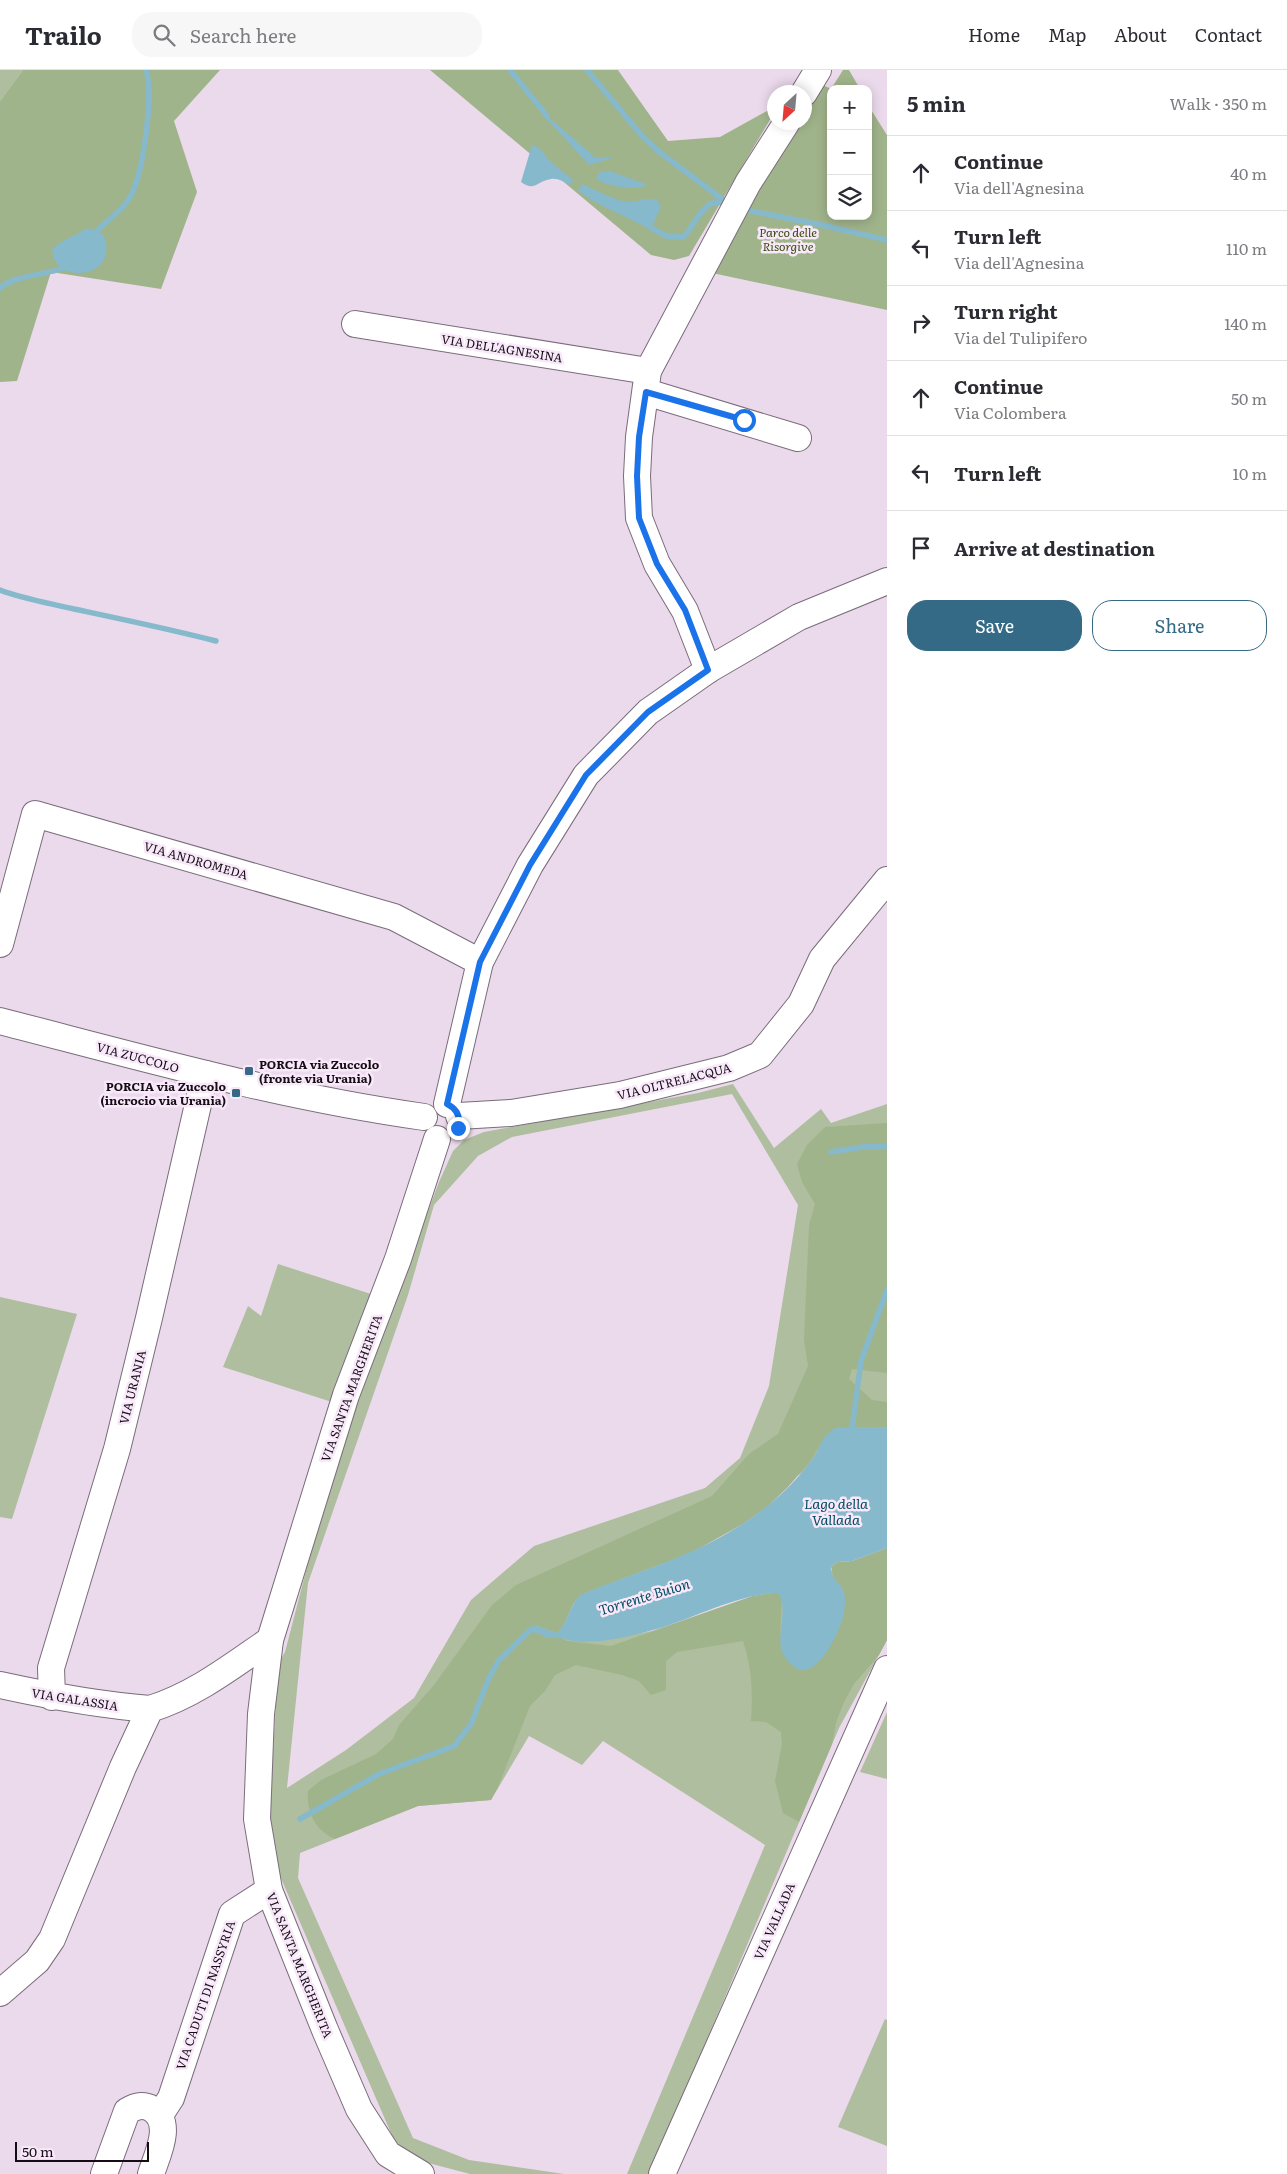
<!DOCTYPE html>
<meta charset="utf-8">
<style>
:root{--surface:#fff;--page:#f7f7f7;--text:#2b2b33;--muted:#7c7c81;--line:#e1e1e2;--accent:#346a85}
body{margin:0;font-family:Literata,serif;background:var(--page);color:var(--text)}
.controls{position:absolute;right:15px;top:15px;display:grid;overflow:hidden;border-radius:10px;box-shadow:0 2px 12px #0003}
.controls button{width:45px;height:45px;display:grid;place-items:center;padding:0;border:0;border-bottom:1px solid var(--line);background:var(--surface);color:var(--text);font:25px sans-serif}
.compass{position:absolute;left:767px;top:15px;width:45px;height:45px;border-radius:50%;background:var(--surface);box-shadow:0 2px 12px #0003;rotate:206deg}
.scale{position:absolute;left:15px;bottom:12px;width:134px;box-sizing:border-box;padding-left:5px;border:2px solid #140e14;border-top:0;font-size:14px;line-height:18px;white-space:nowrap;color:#140e14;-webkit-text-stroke:4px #f8e8f9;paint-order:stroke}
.stop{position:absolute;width:15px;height:15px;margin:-11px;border:4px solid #1a73e8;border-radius:50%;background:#fff}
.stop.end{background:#1a73e8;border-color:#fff;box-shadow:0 1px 5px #0008}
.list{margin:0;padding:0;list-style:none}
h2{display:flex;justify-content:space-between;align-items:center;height:65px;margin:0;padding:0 20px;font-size:21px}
h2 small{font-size:16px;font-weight:400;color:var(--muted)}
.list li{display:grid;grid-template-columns:32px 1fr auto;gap:15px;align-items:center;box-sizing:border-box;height:75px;padding:0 20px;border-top:1px solid var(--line)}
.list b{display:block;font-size:19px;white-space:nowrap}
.list p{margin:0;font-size:16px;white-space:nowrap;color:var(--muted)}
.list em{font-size:16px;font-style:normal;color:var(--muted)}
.actions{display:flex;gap:10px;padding:15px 20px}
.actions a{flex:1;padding:11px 0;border:1px solid var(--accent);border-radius:20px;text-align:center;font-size:18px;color:var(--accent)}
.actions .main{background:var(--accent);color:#fff}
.icon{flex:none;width:28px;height:28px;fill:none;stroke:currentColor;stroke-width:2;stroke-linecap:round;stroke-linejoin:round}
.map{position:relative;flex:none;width:887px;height:2104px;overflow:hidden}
header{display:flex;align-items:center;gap:30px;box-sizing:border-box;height:70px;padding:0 25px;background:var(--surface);border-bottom:1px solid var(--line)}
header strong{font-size:24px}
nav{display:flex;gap:28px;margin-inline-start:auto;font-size:18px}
.search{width:350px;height:45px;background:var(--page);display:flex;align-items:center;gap:12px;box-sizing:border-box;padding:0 18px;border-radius:20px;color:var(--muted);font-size:19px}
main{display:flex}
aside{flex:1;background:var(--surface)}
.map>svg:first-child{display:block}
.green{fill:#aebe9e;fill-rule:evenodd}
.forest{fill:#a0b48b}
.water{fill:#86b9cc}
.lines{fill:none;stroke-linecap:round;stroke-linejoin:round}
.stream{stroke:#86b9cc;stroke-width:5.5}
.minor-casing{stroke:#7a6c7b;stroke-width:28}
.minor{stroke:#fff;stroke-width:26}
.route{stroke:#1a73e8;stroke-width:6}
.poi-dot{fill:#346a85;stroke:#f8e8f9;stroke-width:2}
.labels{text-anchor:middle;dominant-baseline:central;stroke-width:5;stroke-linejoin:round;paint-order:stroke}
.park-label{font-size:12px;font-style:italic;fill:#354c0f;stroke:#f8e8f9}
.street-label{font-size:12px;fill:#140e14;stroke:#f8e8f9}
.poi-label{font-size:12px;font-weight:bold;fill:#140e14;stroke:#f8e8f9;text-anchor:start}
.water-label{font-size:14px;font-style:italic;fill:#014c61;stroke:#f8e8f9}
</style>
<header>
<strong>Trailo</strong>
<div class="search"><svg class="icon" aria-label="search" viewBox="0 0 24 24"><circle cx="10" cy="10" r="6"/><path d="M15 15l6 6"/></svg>Search here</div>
<nav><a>Home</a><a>Map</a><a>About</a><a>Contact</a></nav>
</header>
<main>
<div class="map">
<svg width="887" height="2104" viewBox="0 0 887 2104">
<rect width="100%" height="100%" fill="#ebdaec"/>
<g class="green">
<polygon points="0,0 23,0 0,31"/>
<path d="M733,1014L774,1078L821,1039L831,1053L887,1034V1357H883L573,1533L563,1558L583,1572L598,1571L652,1561L753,1526L778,1522L887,1478V1570L839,1658L650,2104H627L765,1775L603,1671L582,1695L529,1666L491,1730L418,1736L300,1783L298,1808L413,2068L469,2090L564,2104H470L417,2090L394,2070L280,1806L269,1757L278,1594L285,1582L339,1374L439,1112L453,1081L464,1070L484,1062L698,1023ZM732,1024L798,1135L769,1316L740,1388L705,1418L534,1476L471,1530L414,1628L346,1680L287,1718L308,1513L408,1225L434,1135L478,1086L512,1067Z"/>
<polygon points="278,1194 371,1224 335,1333 223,1297 248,1236 261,1246"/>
<polygon points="0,1227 77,1244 12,1449 0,1447"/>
<polygon points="887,1642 887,1709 860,1702"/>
<polygon points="885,1949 887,1950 887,2076 838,2057"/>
</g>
<g class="forest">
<polygon points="23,0 220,0 174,51 197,122 161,219 51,202 17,311 0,312 0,31"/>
<polygon points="430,0 618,0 668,71 720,67 774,37 774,43 689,186 674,190 651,185"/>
<polygon points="843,0 849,0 860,19 831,19"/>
<polygon points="821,14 831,19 831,146 868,146 868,35 887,65 887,240 712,203 798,53 804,52 805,42"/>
<path d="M887,1053V1303L852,1299L849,1309L872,1330L887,1332V1357L836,1358L824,1368L810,1392L787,1418L767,1437L743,1454L691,1483L580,1525C569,1536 568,1553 557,1563L535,1555L547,1568L557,1566L567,1571L611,1576L753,1526L778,1522L782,1529L780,1564L843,1520L834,1509L831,1497L837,1492L852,1491L887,1478V1570L879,1585L854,1614L843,1634L836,1653L832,1674L799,1752L783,1743L775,1711L782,1674L781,1662L766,1652L751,1651C753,1625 752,1597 743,1571L677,1582L666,1591V1620L651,1625L639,1611L622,1605L576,1595L555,1605L545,1621L530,1636L498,1717L491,1730L418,1736L335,1769C316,1761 306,1742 308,1721L321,1710L376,1684L393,1669L399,1655L434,1615L492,1535L516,1515L712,1426L749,1384L778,1364L808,1296L804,1270L809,1155L815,1134L802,1112L797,1094L807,1075L825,1057Z"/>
</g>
<g class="water">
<polygon points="547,46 595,87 613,88 589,95 545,47"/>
<path d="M532,75L539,78L552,93L573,110L570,115C564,112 558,108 551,109C537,111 535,122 521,112Z"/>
<path d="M610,101L648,115C631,121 613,117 596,109L600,102Z"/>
<path d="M582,114C596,120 612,129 626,132C639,133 643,126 657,130L661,137L653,154L648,158L595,132L578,121Z"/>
<path d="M88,158L103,164C117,195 87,211 61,199L54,189L52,179C62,170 76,165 88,158Z"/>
<path d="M887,1357V1478L852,1491L837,1492L831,1497C830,1508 839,1511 843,1520C846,1526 845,1536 844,1543C841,1560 817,1613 794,1597C789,1593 785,1588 782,1582C776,1563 789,1538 778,1523C735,1524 694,1549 653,1560C631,1566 606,1572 584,1572C570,1572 560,1566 547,1568L531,1559L534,1555L557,1563C568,1553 569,1536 580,1525C647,1497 707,1484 766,1437C783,1424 799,1407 812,1390C820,1379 822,1364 836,1358Z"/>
</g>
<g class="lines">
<g class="stream">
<polyline points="510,0 547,46"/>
<polyline points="587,0 643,67 658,81 730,135"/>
<polyline points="741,139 822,155 887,170"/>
<path d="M650,157L666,166L683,167C692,159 702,135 713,133C716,132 721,133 725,133"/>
<path d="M93,165C104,153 120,142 129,129C143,107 154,25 146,0"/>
<path d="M0,218C10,207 45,204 61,199L67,194"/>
<path d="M0,520C24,529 49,533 74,539C121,549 169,559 216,571"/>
<polyline points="831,1082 862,1077 887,1076"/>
<polyline points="849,1364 852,1359 861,1291 887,1220"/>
<polyline points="300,1749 379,1704 454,1676 471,1654 489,1608 499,1590 531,1559 537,1561"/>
</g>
<defs>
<g id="minor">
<polyline points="804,23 818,0"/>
<polyline points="355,254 648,301"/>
<polyline points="646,322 798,368"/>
<polyline points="708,600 685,541 657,494 639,448 637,406 639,367 648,301 748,113 787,52"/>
<polyline points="0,874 35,744 394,847 480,892"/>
<path d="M0,951C140,987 280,1027 424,1047"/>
<polyline points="447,1034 480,892 530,795 586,705 648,642 708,600 799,547 887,511"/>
<polyline points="459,1046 511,1043 620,1025 729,998 760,985 801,934 822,889 887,810"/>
<path d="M0,1615C50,1626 99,1635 150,1639"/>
<polyline points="52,1627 51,1598 117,1379 149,1248 205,1004"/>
<path d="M0,1923L37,1891L52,1869L123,1697L150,1639C195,1625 232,1596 270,1570"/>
<polyline points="160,2045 171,2028 232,1844 269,1820"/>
<path d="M104,2104L127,2041C136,2036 143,2034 152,2039C174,2053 157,2085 151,2104"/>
<polyline points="421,2104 388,2084 359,2039 325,1960 269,1820 257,1749 261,1644 270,1570 346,1325 398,1189 437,1069"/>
<polyline points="662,2104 887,1599"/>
</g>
</defs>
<use href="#minor" class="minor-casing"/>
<use href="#minor" class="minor"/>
</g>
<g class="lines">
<path class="route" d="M458,1058C461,1047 457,1039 447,1034L480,892L530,795L586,705L648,642L708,600L685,540L657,494L639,448L637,406L639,367L646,322L744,350"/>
</g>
<g class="poi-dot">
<rect x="244" y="996" width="10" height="10" rx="2.5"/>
<rect x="231" y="1018" width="10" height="10" rx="2.5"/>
</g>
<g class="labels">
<g class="park-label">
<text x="788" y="162">Parco delle<tspan x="788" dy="14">Risorgive</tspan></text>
</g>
<g class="street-label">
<text transform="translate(502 278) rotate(9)">VIA DELL'AGNESINA</text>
<text transform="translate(196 790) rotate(16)">VIA ANDROMEDA</text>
<text transform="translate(138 987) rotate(15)">VIA ZUCCOLO</text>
<text transform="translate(674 1011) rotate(-14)">VIA OLTRELACQUA</text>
<text transform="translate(132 1317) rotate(-76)">VIA URANIA</text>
<text transform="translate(351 1318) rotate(-70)">VIA SANTA MARGHERITA</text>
<text transform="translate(75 1629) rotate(9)">VIA GALASSIA</text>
<text transform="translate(774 1851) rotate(-66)">VIA VALLADA</text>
<text transform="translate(300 1895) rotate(68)">VIA SANTA MARGHERITA</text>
<text transform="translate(205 1925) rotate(-71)">VIA CADUTI DI NASSYRIA</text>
</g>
<g class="poi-label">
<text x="259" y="994">PORCIA via Zuccolo<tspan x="259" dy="14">(fronte via Urania)</tspan></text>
<text x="226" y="1016" text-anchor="end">PORCIA via Zuccolo<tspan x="226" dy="14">(incrocio via Urania)</tspan></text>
</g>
<g class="water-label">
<text x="836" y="1433">Lago della<tspan x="836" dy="16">Vallada</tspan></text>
<text transform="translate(644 1526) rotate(-17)">Torrente Buion</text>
</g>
</g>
</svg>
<div class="controls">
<button>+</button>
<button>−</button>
<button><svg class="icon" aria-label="layers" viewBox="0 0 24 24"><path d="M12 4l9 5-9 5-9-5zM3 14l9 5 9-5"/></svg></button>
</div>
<svg class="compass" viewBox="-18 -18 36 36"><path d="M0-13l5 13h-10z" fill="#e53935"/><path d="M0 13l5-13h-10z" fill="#7c7c81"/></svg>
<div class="scale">50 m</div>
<div class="stop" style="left:744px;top:350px"></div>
<div class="stop end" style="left:458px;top:1058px"></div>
</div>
<aside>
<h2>5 min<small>Walk · 350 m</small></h2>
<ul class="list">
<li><svg class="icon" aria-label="ahead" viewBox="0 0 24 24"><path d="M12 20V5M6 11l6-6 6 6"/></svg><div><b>Continue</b><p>Via dell'Agnesina</p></div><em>40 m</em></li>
<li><svg class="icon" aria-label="left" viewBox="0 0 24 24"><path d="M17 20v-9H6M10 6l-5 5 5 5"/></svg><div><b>Turn left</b><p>Via dell'Agnesina</p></div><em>110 m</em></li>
<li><svg class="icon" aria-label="right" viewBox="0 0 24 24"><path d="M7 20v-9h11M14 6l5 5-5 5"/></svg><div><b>Turn right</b><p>Via del Tulipifero</p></div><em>140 m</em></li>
<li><svg class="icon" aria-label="ahead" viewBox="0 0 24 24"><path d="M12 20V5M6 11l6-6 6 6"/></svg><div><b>Continue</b><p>Via Colombera</p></div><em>50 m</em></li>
<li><svg class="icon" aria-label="left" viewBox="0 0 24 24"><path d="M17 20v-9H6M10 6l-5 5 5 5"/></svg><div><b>Turn left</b></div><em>10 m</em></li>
<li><svg class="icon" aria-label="arrive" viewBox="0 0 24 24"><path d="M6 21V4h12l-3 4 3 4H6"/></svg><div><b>Arrive at destination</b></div></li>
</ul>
<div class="actions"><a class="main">Save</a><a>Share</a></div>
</aside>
</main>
